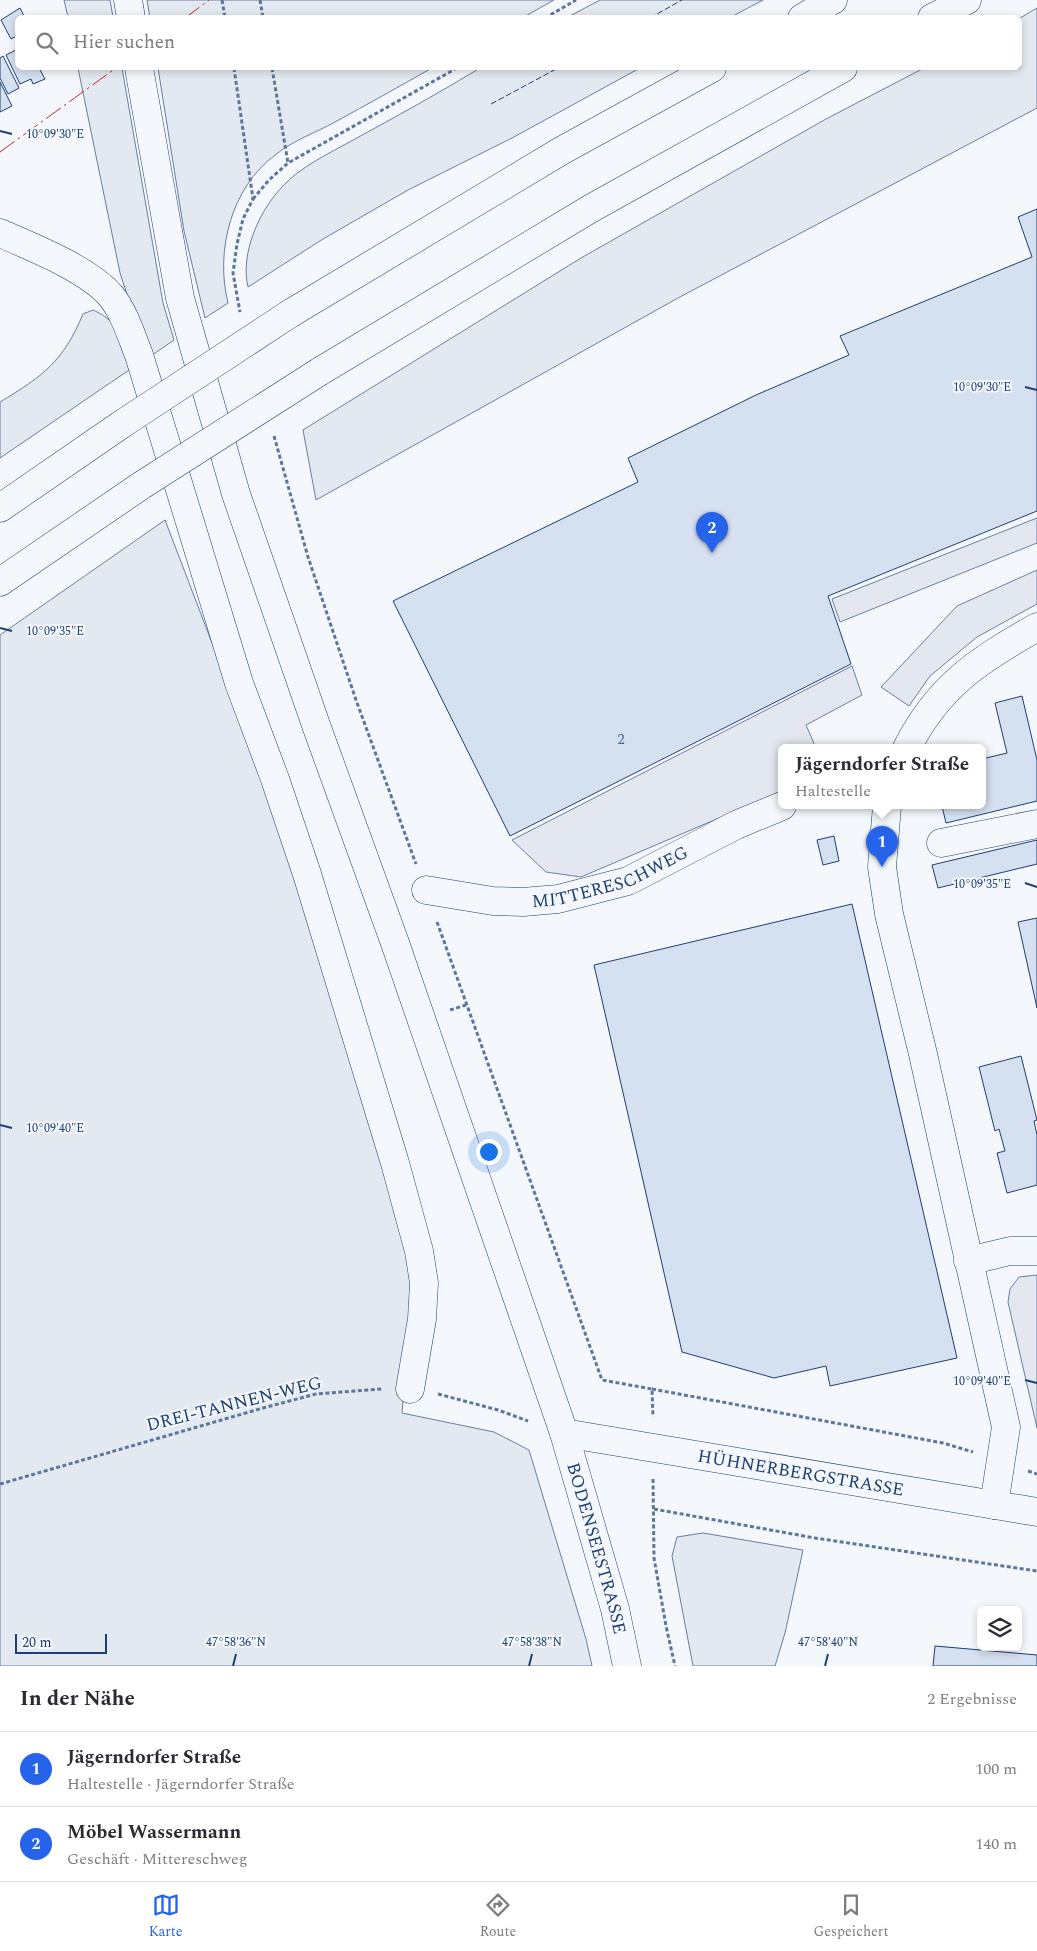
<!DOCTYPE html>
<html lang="de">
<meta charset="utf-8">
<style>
:root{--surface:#fff;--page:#f7f7f7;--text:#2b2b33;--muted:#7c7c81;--line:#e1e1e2;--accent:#2563eb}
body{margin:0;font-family:Spectral,serif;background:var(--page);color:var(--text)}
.controls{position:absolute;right:15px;bottom:15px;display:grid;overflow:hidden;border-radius:8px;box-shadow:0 2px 8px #0003}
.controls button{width:45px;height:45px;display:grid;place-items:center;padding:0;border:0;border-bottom:1px solid var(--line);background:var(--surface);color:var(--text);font:25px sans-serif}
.scale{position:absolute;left:15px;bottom:12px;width:92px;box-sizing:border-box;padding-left:5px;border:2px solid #1d3f73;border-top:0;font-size:14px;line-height:18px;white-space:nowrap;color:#1d3f73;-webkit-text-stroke:4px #f4f7fb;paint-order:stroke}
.you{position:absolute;left:488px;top:1151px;width:18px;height:18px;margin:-12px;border:4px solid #fff;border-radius:50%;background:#1a73e8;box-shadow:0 0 0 8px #1a73e833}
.badge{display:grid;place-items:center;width:32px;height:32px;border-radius:50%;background:var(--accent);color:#fff;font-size:16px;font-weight:700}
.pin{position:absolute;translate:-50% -41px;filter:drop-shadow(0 1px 2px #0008)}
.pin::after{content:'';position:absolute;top:26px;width:18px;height:15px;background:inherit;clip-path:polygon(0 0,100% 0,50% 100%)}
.popup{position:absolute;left:778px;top:744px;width:208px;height:65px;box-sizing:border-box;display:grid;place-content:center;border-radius:8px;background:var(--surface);filter:drop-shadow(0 1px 4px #0005);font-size:16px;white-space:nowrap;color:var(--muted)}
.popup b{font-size:19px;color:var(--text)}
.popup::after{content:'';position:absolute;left:50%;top:100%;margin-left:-10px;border:10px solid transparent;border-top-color:var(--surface)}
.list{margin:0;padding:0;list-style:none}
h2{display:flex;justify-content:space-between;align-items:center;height:65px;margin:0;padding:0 20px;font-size:21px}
h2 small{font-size:16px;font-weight:400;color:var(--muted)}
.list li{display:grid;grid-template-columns:32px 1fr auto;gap:15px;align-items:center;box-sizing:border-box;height:75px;padding:0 20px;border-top:1px solid var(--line)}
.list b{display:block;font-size:19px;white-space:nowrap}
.list p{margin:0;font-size:16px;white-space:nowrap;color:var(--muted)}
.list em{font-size:16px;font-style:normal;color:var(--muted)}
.icon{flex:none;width:28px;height:28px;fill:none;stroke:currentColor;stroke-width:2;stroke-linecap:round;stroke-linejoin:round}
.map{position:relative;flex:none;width:1037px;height:1666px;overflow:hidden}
.search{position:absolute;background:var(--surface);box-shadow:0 2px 8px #0003;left:15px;right:15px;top:15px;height:55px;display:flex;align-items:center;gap:12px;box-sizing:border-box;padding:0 18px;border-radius:8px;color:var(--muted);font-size:19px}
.sheet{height:215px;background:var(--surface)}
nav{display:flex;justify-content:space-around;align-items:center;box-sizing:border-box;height:70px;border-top:1px solid var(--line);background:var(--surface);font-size:14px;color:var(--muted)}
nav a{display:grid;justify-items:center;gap:2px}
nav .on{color:var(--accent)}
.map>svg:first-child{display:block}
.green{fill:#e3e9f0;stroke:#687fa3}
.parking{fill:#e3e8f0;stroke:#687fa3}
.building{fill:#d5e0f0;stroke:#1d3f73}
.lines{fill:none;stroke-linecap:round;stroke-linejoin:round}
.minor-casing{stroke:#1d3f73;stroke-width:29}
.major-casing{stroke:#1d3f73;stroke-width:29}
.highway-casing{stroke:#1d3f73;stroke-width:29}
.path{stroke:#5e769c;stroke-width:3;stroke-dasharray:4 2.5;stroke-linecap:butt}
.minor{stroke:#f4f7fb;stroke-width:28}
.major{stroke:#f4f7fb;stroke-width:28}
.highway{stroke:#f4f7fb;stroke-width:28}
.highway-bridge-casing{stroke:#1d3f73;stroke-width:29;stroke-linecap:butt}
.highway-bridge{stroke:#f4f7fb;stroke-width:28}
.fence{stroke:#1d3f73;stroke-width:1;stroke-dasharray:6 2.5;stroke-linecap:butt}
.power{stroke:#c62828;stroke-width:1;stroke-dasharray:18 4 2.5 4;stroke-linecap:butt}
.ticks{fill:none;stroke:#1d3f73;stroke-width:2}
.labels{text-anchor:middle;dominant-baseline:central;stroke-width:4;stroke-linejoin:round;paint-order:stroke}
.number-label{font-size:15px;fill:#4b6792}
.street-label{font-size:18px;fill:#1d3f73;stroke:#f4f7fb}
.ticks-label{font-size:12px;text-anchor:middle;fill:#1d3f73;stroke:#f4f7fb;stroke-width:4;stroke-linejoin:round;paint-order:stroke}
</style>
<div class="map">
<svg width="1037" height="1666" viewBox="0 0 1037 1666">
<rect width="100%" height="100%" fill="#f4f7fb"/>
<g class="green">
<polygon points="64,0 110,0 113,17 68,17"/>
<polygon points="147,0 554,0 522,18 150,18"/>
<polygon points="600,0 763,0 731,17 568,17"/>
<polygon points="1037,8 1037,108 678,298 316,500 303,430 581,258 826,119 924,68 1020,68 1020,18"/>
<polygon points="78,68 122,68 163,303 174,340 148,358 120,273"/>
<path d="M158,68H432C400,86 368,104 335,122C315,133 294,140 275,155C231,188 215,251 228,303L205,318L184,231Z"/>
<path d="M480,68H640L512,138L408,190L323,239L248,287C240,254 259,211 282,187C301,166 330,153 355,139C397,116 439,93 480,68Z"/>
<path d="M93,310C122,323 122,341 132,368L0,458V402C43,376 63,362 83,314Z"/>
<polygon points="165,520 251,745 353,1060 413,1275 402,1413 494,1432 529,1450 586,1639 592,1666 0,1666 0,635"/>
<polygon points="703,1533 803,1550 785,1633 775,1666 693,1666 672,1556 677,1537"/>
</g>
<g class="parking">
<polygon points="1037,518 1037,543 840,622 832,599"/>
<polygon points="1037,570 1037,604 977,637 930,676 909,706 881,687 957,606"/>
<polygon points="852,666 862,695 806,725 816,748 782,748 782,791 581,877 546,872 512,840"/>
<polygon points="1037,1275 1037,1428 1008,1302 1010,1289 1019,1277"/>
</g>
<g class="building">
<polygon points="20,8 25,18 18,18 18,35 11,39 1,20"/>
<polygon points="18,49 18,68 39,68 45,79 33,84 31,79 20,84 6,55"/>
<polygon points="3,56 19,88 8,94 0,78 0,58"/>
<polygon points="0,82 12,106 0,112"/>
<polygon points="1037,209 1037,511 828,596 851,664 510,836 393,601 638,482 628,458 756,395 849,355 840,336 1032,257 1018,217"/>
<polygon points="1022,696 1037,760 1037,801 946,823 942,806 982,806 982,759 1007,753 995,703"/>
<polygon points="834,836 839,861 823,865 817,840"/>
<polygon points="1037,840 1037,864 938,888 932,865"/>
<polygon points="852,904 957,1358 830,1386 826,1366 774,1378 682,1352 594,965"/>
<polygon points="1037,918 1037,1008 1018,922"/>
<polygon points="1021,1056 1037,1120 1034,1121 1037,1135 1037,1185 1007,1193 997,1153 1005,1151 999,1129 995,1131 979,1067"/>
<polygon points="935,1646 1037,1655 1037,1666 933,1666"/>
</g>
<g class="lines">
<defs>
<g id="minor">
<path d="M0,233C32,247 88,269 111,296C124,312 131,335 139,355L239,683L275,779L307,874L395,1163L419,1251L424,1283L422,1319L410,1389"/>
<path d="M907,748C938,686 979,660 1037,627"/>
<polyline points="887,806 882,867 889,914 923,1054 1006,1427 994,1505"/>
<polyline points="941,843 1037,824"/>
<path id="s1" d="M426,890L493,901L523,902L558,899L628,881L736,825L782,806"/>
<polyline points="968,1261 1010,1251 1037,1251"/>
<path id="s2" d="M564,1433L1037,1512"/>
</g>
<g id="major">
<polyline points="128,0 131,18"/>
<path id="s3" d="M139,68L180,298L236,494L316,725L395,943L564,1433L615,1609L627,1666"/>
</g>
<g id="highway">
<polyline points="802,18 833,0"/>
<polyline points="932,18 967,0"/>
<polyline points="291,313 561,151 712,68"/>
<polyline points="319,372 590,209 843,68"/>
<polyline points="0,508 122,424"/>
<polyline points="0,582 142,485"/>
</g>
</defs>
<use href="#minor" class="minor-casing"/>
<use href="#major" class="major-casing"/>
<use href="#highway" class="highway-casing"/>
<g class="path">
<polyline points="222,0 225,18"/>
<polyline points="260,0 263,18"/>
<polyline points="545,18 576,0"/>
<polyline points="234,68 253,199 243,219 237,244 233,273 240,312"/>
<polyline points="272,68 288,163"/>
<polyline points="253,199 269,180 288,163 457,68"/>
<polyline points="274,436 308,557 356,700 416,864"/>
<polyline points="437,922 602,1380 652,1389 653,1417"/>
<polyline points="450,1010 466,1005"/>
<polyline points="652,1389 943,1443 973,1452"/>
<polyline points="438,1394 498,1410 528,1421"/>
<polyline points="1028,1471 1037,1474"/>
<polyline points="653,1479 654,1558 666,1626 675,1666"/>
<polyline points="0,1484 263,1408 316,1394 382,1389"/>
<polyline points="654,1509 815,1538 1037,1571"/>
</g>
<use href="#minor" class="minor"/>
<use href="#major" class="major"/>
<use href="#highway" class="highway"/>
<defs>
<g id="highway-bridge">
<polyline points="122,424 291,313"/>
<polyline points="142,485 319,372"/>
</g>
</defs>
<use href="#highway-bridge" class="highway-bridge-casing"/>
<use href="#highway-bridge" class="highway-bridge"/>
<g class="fence">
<polyline points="650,18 682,0"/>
<polyline points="491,104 558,68"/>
</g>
<g class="power">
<polyline points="185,18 209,0"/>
<polyline points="0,152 116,68"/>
</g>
</g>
<path class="ticks" d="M0,131L12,134M1025,387L1037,390M0,628L12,631M1025,883L1037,887M0,1125L12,1128M1025,1380L1037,1383M233,1666L236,1654M529,1666L532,1654M825,1666L828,1654"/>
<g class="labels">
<g class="number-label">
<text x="621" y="739">2</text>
</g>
<g class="street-label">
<text stroke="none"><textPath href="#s1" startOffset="189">MITTERESCHWEG</textPath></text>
<text transform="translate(234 1404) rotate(-14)">DREI-TANNEN-WEG</text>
<text stroke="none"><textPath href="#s2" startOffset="240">HÜHNERBERGSTRASSE</textPath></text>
<text stroke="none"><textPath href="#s3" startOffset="1552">BODENSEESTRASSE</textPath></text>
</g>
</g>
<g class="ticks-label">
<text x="55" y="138">10°09'30"E</text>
<text x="982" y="391">10°09'30"E</text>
<text x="55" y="635">10°09'35"E</text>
<text x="982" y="888">10°09'35"E</text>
<text x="55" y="1132">10°09'40"E</text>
<text x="982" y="1385">10°09'40"E</text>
<text x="236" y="1646">47°58'36"N</text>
<text x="532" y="1646">47°58'38"N</text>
<text x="828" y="1646">47°58'40"N</text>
</g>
</svg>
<div class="controls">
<button><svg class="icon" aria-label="layers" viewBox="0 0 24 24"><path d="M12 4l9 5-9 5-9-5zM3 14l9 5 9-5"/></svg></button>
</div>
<div class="scale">20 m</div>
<div class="you"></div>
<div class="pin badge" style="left:882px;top:867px">1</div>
<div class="popup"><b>Jägerndorfer Straße</b>Haltestelle</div>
<div class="pin badge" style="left:712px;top:553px">2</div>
<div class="search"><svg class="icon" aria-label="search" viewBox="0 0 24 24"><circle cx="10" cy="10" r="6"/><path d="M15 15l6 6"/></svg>Hier suchen</div>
</div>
<section class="sheet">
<h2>In der Nähe<small>2 Ergebnisse</small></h2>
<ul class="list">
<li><span class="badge">1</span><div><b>Jägerndorfer Straße</b><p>Haltestelle · Jägerndorfer Straße</p></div><em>100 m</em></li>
<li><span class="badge">2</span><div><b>Möbel Wassermann</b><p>Geschäft · Mittereschweg</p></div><em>140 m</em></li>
</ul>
</section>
<nav>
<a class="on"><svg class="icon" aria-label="map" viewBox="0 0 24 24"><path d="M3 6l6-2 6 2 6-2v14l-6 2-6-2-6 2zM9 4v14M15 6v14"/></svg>Karte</a>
<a><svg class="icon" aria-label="directions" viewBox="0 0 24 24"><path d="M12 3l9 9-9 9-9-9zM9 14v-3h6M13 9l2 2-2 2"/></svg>Route</a>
<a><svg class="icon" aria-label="saved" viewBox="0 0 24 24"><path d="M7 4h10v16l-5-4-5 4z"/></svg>Gespeichert</a>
</nav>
